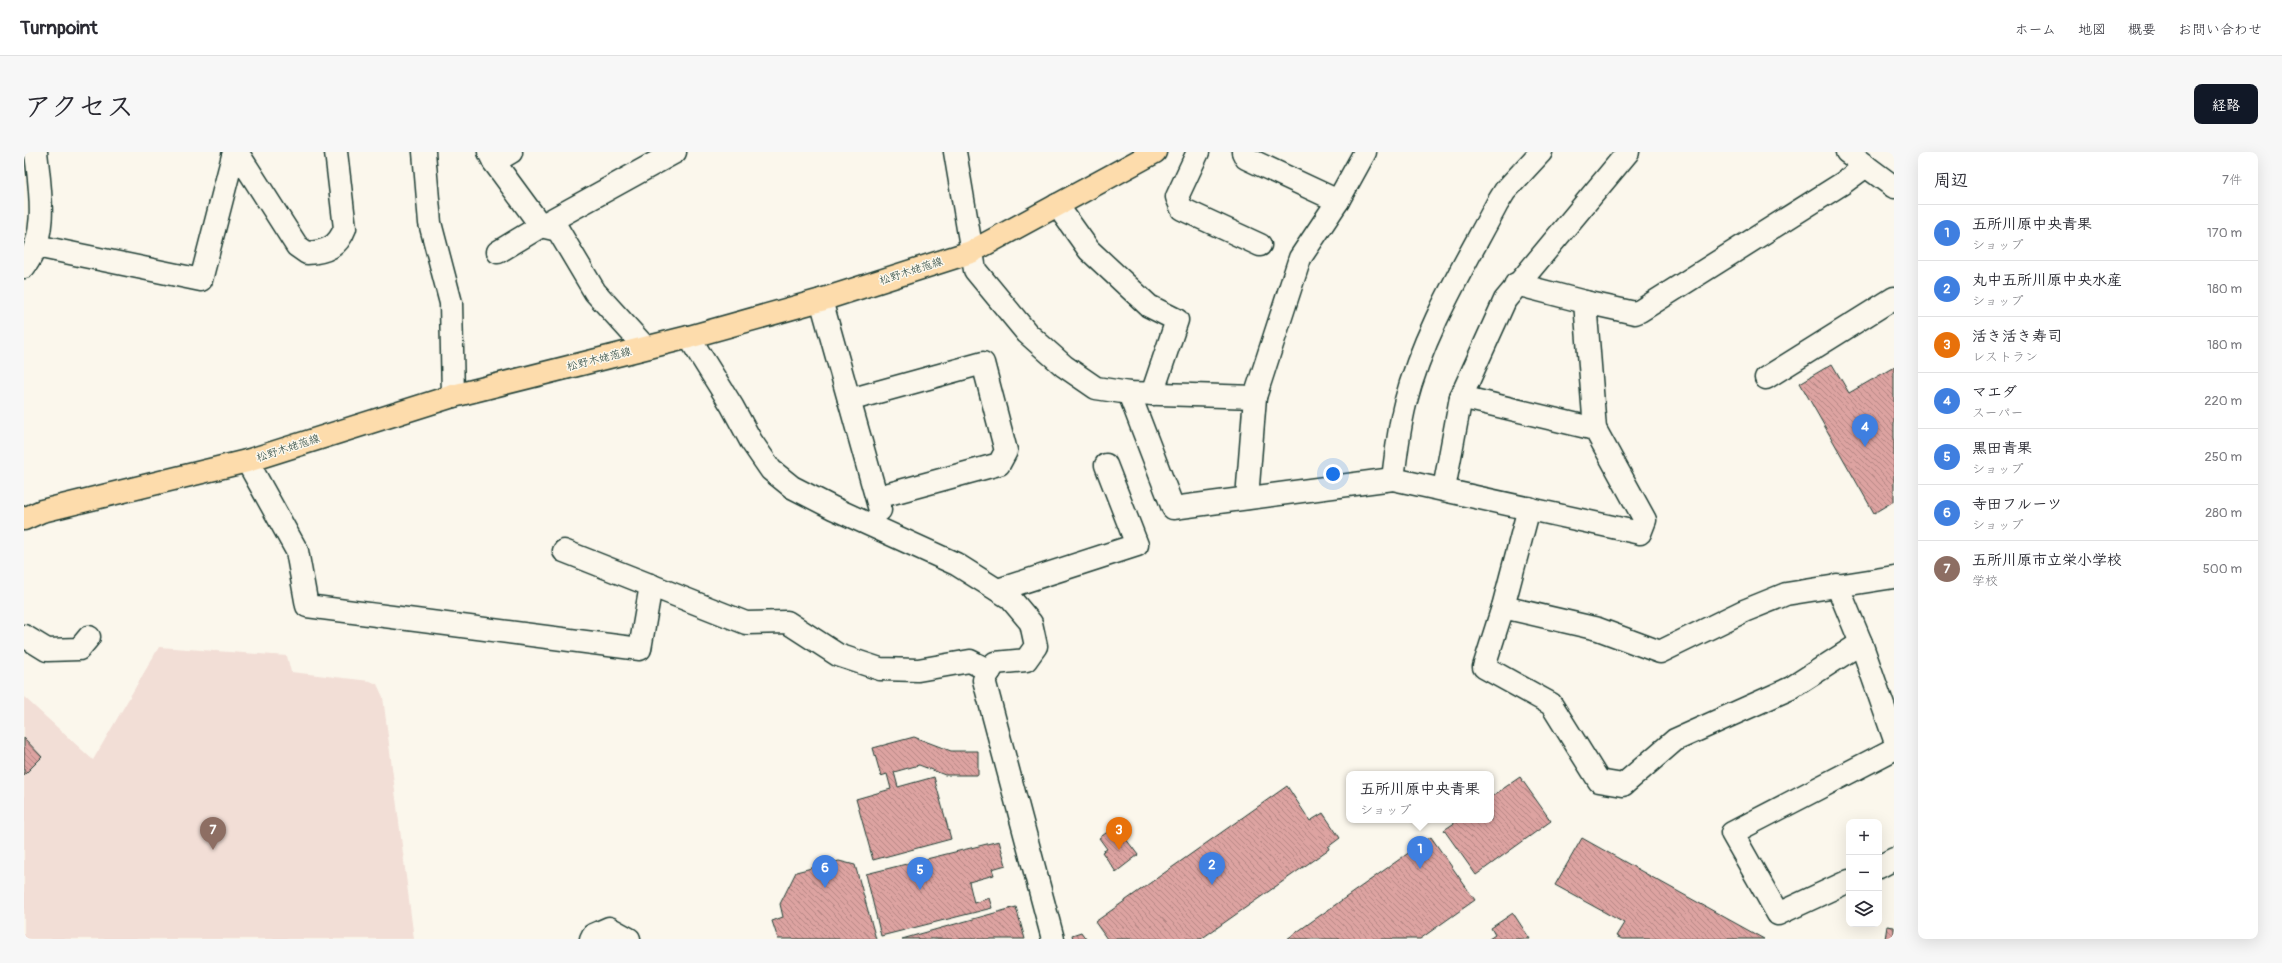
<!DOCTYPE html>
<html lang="ja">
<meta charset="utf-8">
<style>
:root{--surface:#fff;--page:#f7f7f7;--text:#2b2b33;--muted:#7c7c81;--line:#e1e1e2;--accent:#111827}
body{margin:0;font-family:Pangolin,"Klee One",sans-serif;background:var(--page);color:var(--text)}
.controls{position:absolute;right:12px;bottom:12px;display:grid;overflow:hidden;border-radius:8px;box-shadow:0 4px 16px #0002}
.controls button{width:36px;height:36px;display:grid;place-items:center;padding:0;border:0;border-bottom:1px solid var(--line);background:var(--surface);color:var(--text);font:20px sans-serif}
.you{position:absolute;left:1309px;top:322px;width:14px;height:14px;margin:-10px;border:3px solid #fff;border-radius:50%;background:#1a73e8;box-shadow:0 0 0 6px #1a73e833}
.badge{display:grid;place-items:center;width:26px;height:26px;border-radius:50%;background:var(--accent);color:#fff;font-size:13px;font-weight:700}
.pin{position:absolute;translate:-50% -33px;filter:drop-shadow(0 1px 2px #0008)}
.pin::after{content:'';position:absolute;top:21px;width:14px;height:12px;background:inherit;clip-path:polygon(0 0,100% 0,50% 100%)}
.popup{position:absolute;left:1322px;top:619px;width:148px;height:52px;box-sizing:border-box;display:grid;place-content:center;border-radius:8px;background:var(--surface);filter:drop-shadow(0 1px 3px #0005);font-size:13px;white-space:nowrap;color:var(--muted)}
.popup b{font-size:15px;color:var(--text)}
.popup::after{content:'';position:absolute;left:50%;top:100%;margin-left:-8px;border:8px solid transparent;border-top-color:var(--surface)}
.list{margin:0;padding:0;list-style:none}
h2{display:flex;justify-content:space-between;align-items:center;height:52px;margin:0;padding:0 16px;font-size:17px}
h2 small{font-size:13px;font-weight:400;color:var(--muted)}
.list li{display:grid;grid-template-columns:26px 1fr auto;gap:12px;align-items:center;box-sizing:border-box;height:56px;padding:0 16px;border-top:1px solid var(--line)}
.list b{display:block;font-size:15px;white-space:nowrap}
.list p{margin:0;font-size:13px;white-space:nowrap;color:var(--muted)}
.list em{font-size:13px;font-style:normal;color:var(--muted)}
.icon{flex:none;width:22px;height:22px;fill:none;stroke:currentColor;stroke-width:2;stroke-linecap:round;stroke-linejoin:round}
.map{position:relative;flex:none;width:1870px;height:787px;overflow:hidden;border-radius:8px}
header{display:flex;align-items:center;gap:24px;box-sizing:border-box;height:56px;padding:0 20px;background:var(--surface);border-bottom:1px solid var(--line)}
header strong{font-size:19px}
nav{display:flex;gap:22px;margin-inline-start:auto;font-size:14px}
.intro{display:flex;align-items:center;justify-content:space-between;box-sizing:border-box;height:96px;padding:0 24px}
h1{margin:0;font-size:28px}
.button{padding:10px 18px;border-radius:8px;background:var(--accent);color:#fff;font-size:14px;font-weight:700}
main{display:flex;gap:24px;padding:0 24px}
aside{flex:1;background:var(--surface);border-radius:8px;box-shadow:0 4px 16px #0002}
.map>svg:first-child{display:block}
.built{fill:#f2ded6}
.building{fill:url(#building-back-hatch);stroke:#1f3d34}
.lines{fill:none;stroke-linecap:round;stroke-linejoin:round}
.minor-casing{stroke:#1f3d34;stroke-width:25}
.major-casing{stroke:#1f3d34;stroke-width:25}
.minor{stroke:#fbf7ec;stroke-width:22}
.major{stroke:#fddcac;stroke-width:22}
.labels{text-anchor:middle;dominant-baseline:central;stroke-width:3;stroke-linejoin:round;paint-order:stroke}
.street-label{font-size:11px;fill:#1f3d34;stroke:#fbf7ec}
</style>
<header>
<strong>Turnpoint</strong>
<nav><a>ホーム</a><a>地図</a><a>概要</a><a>お問い合わせ</a></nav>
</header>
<div class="intro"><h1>アクセス</h1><a class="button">経路</a></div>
<main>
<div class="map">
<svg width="1870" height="787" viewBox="0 0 1870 787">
<defs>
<pattern id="building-back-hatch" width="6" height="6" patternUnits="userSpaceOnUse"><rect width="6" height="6" fill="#dda3a1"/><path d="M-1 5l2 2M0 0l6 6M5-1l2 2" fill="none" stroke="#b38684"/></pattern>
</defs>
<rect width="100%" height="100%" fill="#fbf7ec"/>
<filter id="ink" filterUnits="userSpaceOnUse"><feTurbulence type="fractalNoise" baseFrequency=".025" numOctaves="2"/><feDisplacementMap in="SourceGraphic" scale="8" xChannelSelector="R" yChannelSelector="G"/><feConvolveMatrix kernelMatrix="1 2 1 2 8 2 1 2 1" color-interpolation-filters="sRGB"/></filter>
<g filter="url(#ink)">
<polygon class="built" points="135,495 263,504 267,520 346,529 353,532 359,545 390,787 0,787 0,545 69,608"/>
<g class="building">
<polygon points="1808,212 1825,241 1870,215 1870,349 1850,361 1776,231"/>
<polygon points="890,585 927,599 954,599 954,623 921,623 895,613 870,620 874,635 910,625 927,687 849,708 832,647 867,637 863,622 857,624 849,596"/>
<polygon points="0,586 18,605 0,623"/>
<polygon points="1496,625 1527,669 1452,723 1420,678 1435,668 1467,668 1467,645"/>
<polygon points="1263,634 1286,669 1299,661 1316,686 1304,695 1305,697 1177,787 1083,787 1071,770"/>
<polygon points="1092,674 1114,703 1092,720 1078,700 1083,697 1075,686"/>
<polygon points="1407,685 1451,748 1396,787 1263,787"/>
<polygon points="1558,686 1626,724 1740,787 1598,787 1592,784 1600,771 1531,733"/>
<polygon points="975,689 982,713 968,717 970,723 945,730 950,751 965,746 968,756 857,784 842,722"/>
<polygon points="815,709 831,713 852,787 754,787 748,769 759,765 756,752 772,720"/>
<polygon points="992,755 1001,787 878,787"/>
<polygon points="1489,761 1506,787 1465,787 1471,783 1467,776"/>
<polygon points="1863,774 1870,775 1870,787 1861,787"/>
<polygon points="1057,780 1062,787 1049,787 1048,783"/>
</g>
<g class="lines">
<defs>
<g id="minor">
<path d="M213,0L273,94L283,101C302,100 314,95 321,76L312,0"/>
<polyline points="400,0 406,71 427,151 429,244"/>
<polyline points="465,0 470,10 517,74 534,78 571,140 621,195"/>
<polyline points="931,0 951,118 1003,181 1040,214 1072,236 1105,241 1231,245"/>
<polyline points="1174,0 1153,45 1158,57 1236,93"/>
<polyline points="1219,0 1222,6 1314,49"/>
<polyline points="1823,0 1870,35"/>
<polyline points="470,10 487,0"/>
<polyline points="1033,53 1065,98 1125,154 1153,168 1128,242"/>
<polyline points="12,94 177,128 210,0"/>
<polyline points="474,100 517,74 651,0"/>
<path d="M0,115C25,84 16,38 12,0"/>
<polyline points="1492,132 1561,150"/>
<polyline points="797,148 856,358"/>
<polyline points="665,185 708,254 727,289 747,318 768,335 809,356 932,412 986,446 1007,471 1012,494 1002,508 971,511 960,528 1029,787"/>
<polyline points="1742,226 1870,146"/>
<polyline points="1105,241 1149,356 1369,327 1616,381 1621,368 1571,277 1561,150 1611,161 1616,159 1819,31 1842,14"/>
<polyline points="1437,245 1571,277"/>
<polyline points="825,248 959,211 982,299 975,312 854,345"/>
<polyline points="223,309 273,399 283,454 616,497 627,433"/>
<path d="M1369,327C1372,302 1375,276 1381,252C1399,181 1439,116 1473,52L1481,39L1517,0"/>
<polyline points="1420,337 1437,245 1481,148 1604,0"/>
<polyline points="1223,346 1231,245 1276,106 1314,49 1341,0"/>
<polyline points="540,399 722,471 763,470 814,503 856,517 894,518 946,509 966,519"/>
<polyline points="1813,433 1837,491 1870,585"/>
<polyline points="974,438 1113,393 1082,313"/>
<polyline points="1479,455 1505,356"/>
<polyline points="0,484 23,498 55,497 65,485"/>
<polyline points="1837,491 1767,536 1651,588 1599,633 1575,629 1527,552 1460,515 1479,455 1574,477 1636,500 1720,459 1762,442 1870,425"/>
<polyline points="1855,715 1870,707"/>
<polyline points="1825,729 1754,762 1708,681 1870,597"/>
<polyline points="567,787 569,783 585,776 605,787"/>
</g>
<polyline id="major" points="0,367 18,359 223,309 429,244 665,185 797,148 947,100 1131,0"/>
</defs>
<use href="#minor" class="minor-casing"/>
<use href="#major" class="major-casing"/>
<use href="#minor" class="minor"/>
<use href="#major" class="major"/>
</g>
</g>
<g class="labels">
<g class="street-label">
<text transform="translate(887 119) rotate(-18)">松野木姥萢線</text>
<text transform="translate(575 207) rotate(-14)">松野木姥萢線</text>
<text transform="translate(264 296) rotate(-18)">松野木姥萢線</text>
</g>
</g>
</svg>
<div class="controls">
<button>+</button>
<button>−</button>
<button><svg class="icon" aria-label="layers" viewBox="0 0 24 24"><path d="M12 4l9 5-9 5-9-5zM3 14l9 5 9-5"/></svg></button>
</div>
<div class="you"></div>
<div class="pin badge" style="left:1396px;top:717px;background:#3f7fe0">1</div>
<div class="popup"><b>五所川原中央青果</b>ショップ</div>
<div class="pin badge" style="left:1188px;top:733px;background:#3f7fe0">2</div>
<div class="pin badge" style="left:1095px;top:698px;background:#e8710a">3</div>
<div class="pin badge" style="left:1841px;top:295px;background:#3f7fe0">4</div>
<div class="pin badge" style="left:896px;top:738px;background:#3f7fe0">5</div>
<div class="pin badge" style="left:801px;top:736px;background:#3f7fe0">6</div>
<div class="pin badge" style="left:189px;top:698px;background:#8d6e63">7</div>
</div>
<aside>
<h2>周辺<small>7件</small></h2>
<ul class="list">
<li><span class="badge" style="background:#3f7fe0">1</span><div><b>五所川原中央青果</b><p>ショップ</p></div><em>170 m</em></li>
<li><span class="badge" style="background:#3f7fe0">2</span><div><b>丸中五所川原中央水産</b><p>ショップ</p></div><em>180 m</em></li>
<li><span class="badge" style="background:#e8710a">3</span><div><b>活き活き寿司</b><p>レストラン</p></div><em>180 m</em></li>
<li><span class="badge" style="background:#3f7fe0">4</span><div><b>マエダ</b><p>スーパー</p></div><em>220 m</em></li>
<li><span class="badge" style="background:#3f7fe0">5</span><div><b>黒田青果</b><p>ショップ</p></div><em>250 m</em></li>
<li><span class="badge" style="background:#3f7fe0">6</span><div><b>寺田フルーツ</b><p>ショップ</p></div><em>280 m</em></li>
<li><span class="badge" style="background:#8d6e63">7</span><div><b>五所川原市立栄小学校</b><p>学校</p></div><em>500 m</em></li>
</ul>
</aside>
</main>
